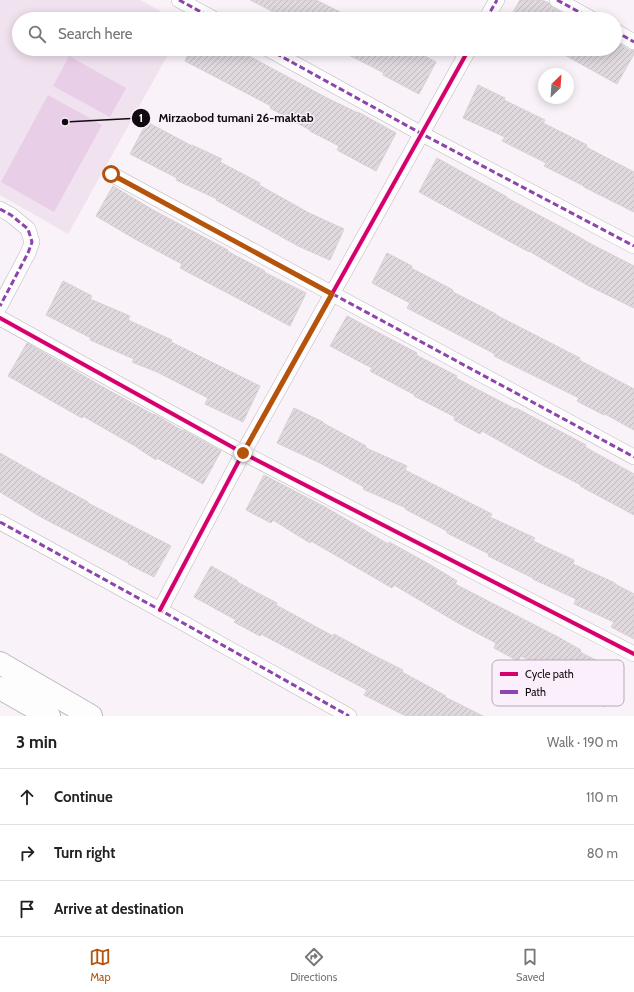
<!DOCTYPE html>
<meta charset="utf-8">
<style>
:root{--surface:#fff;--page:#f6f6f6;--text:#222;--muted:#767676;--line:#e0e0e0;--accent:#b45309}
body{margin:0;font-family:Cabin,sans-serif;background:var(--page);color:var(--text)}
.compass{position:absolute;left:538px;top:68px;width:36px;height:36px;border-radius:50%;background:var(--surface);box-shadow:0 2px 10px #0003;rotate:25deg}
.stop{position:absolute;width:12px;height:12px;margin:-9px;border:3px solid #b45309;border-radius:50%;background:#fff}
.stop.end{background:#b45309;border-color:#fff;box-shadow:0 1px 4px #0008}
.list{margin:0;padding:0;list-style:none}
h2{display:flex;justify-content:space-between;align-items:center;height:52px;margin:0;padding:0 16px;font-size:17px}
h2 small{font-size:13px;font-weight:400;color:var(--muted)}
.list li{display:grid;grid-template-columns:26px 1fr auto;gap:12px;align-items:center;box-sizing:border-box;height:56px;padding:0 16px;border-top:1px solid var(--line)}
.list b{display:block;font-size:15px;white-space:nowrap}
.list em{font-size:13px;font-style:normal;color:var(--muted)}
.icon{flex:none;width:22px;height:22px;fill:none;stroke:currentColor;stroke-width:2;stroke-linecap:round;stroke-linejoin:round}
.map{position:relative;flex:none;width:634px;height:716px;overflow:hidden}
.search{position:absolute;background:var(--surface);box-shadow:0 2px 10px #0003;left:12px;right:12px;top:12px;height:44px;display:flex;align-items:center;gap:10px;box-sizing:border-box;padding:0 14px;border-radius:22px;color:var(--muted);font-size:15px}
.sheet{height:220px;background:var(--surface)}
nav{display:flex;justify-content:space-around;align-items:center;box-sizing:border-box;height:56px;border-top:1px solid var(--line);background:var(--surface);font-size:11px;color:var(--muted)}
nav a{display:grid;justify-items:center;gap:2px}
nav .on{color:var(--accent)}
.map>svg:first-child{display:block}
.built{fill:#f0e2ef}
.green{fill:#e8cee7}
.building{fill:url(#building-hatch);stroke:#d7d1d6}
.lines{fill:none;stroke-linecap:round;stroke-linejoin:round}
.street-casing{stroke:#bdb8bd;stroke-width:16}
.primary-casing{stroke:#bdb8bd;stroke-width:24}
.street{stroke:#fefdfe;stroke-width:15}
.primary{stroke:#fefdfe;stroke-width:22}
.quiet{stroke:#8e44ad;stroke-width:3;stroke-dasharray:6 3;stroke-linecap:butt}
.cycleway-casing{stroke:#fceffc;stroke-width:6}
.cycleway{stroke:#d6006c;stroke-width:4}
.route{stroke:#b45309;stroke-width:5}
.key{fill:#fceffc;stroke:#b5abb5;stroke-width:1}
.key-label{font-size:11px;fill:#0f0b0f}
.leader{fill:none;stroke:#0f0b0f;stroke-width:1.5}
.callout-dot{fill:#0f0b0f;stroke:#fceffc;stroke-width:1.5}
.mark-label{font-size:12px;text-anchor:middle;font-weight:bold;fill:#fff}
.callout-label{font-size:12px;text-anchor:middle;font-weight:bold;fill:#0f0b0f;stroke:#fceffc;stroke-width:3;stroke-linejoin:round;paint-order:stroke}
</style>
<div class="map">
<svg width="634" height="716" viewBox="0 0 634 716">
<defs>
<pattern id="building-hatch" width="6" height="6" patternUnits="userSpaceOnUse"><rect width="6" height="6" fill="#dfd9de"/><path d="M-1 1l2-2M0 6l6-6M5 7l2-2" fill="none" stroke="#beb9bd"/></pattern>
</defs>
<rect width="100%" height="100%" fill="#f9f2f9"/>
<polygon class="built" points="0,0 140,0 175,19 19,19 19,49 171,49 68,234 0,195"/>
<g class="green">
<polygon points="69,56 126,88 110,117 53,86"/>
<polygon points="48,95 102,125 54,212 1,182"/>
</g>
<g class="building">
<polygon points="250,0 316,0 354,19 282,19 270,14 272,11"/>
<polygon points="520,0 542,0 549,3 553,8 573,19 509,19"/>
<polygon points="615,41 629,50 634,51 634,54 617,84 554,49 615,49"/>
<polygon points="191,49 236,49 327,98 358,113 358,112 396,133 376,171 337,150 339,146 310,131 310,130 270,108 271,106 185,61"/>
<polygon points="337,49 411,49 436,62 419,94 383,75 384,73"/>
<polygon points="478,85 505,98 504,100 545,120 543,123 587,145 586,147 634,172 634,212 584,187 584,186 544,166 546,163 502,141 505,137 463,118"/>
<polygon points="147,122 192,146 192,145 222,159 220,162 260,183 259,185 309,213 344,229 330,260 298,246 216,200 217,199 176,180 177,178 130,154"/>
<polygon points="437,158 507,197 507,198 561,227 593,245 634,266 634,308 587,285 529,251 529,252 419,192"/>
<polygon points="113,186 153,210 228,250 227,251 265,271 264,272 306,293 290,326 180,268 182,264 135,239 96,216"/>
<polygon points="387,253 412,266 411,268 453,290 453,292 496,314 496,315 580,358 579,360 634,389 634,430 605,414 604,415 577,401 579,398 494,356 495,354 407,308 410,303 372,283"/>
<polygon points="63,281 92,296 90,299 130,316 128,320 172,340 171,342 260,386 243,422 205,404 208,398 157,372 132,362 134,359 90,340 91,338 46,315"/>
<polygon points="347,316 417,353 416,355 457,376 456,378 515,409 516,408 586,445 585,447 634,474 634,515 580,486 581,485 542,465 482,431 480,434 454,420 455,417 414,396 415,395 370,371 372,368 330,346"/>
<polygon points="27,343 110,391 154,415 154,414 183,431 183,430 221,451 203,484 157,458 156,460 135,446 83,416 82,418 8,376"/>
<polygon points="294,408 323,422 323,423 366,446 366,448 407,466 405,470 492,514 490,517 535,538 533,541 574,560 573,564 615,583 615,584 634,594 634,639 611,627 614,622 574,604 576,599 533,579 533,578 488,556 489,554 447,533 447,531 405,509 406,508 363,489 364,487 320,463 277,443"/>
<polygon points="0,453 51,482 88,502 88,503 171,546 154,577 128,564 129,563 41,517 0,492"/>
<polygon points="264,475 327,508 388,544 389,542 429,564 457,581 455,584 558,637 581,650 580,652 623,674 605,707 576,692 579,687 521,656 518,661 494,648 496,643 458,623 394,585 392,588 311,541 310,543 273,520 271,523 246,510"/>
<polygon points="211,566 238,581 237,582 277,603 276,605 333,636 334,634 373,655 403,670 402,672 446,696 445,697 483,716 406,716 364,695 367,690 261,634 260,636 234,622 236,620 194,597"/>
</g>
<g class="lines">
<defs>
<g id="street">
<polyline points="179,0 214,19"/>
<polyline points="557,0 592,19"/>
<polyline points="486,19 497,0"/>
<polyline points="615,31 634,42"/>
<polyline points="268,49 422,134 634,246"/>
<polyline points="111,174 634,457"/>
<polyline points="0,209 11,215 28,229 32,242 28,253 0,306"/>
<polyline points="0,318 243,453 634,654"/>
<polyline points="0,522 160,610 349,716"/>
<polyline points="160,610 243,453 469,49"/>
</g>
<g id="primary">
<polyline points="0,663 91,716"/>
<polyline points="0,688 49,716"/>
</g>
</defs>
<use href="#street" class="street-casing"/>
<use href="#primary" class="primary-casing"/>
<use href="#street" class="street"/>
<use href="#primary" class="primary"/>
<g class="quiet">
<polyline points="179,0 214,19"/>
<polyline points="557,0 592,19"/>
<polyline points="486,19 497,0"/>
<polyline points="615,31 634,42"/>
<polyline points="268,49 422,134 634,246"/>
<polyline points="111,174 634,457"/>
<polyline points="0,209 11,215 28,229 32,242 28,253 0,306"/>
<polyline points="0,522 160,610 349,716"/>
</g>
<defs>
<g id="cycleway">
<polyline points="0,318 243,453 634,654"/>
<polyline points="160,610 243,453 469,49"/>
</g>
</defs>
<use href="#cycleway" class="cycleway-casing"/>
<use href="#cycleway" class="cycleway"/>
</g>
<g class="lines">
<polyline class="route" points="111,174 332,294 243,453"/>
</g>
<rect x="492" y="660" width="132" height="46" rx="6" class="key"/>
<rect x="500" y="672" width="18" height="4" fill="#d6006c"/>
<rect x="500" y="690" width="18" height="4" fill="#8e44ad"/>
<g class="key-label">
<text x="525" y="678">Cycle path</text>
<text x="525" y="696">Path</text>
</g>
<path class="leader" d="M65 122L141 118"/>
<g class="callout-dot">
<circle cx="65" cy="122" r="4"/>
<circle cx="141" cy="118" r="10"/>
</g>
<g class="mark-label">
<text x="141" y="122">1</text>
</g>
<g class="callout-label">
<text x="236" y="122">Mirzaobod tumani 26-maktab</text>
</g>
</svg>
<svg class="compass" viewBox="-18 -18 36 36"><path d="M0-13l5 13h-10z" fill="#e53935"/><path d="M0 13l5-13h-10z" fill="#767676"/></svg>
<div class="stop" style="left:111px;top:174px"></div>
<div class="stop end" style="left:243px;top:453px"></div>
<div class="search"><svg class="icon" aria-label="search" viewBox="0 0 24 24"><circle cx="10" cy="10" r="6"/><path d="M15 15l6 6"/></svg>Search here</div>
</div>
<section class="sheet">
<h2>3 min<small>Walk · 190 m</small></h2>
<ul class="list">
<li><svg class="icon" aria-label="ahead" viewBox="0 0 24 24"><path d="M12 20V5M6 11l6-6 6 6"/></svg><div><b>Continue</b></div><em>110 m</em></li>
<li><svg class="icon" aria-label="right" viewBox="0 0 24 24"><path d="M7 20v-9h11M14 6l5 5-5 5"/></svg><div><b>Turn right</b></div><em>80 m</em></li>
<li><svg class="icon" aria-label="arrive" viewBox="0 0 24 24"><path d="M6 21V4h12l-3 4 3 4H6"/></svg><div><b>Arrive at destination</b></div></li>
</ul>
</section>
<nav>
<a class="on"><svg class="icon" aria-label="map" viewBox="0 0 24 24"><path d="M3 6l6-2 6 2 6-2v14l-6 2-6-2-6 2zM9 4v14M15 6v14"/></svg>Map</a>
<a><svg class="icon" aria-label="directions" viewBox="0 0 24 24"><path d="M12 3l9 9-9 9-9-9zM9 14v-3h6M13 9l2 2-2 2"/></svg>Directions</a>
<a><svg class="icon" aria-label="saved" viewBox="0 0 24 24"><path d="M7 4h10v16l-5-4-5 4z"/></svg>Saved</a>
</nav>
